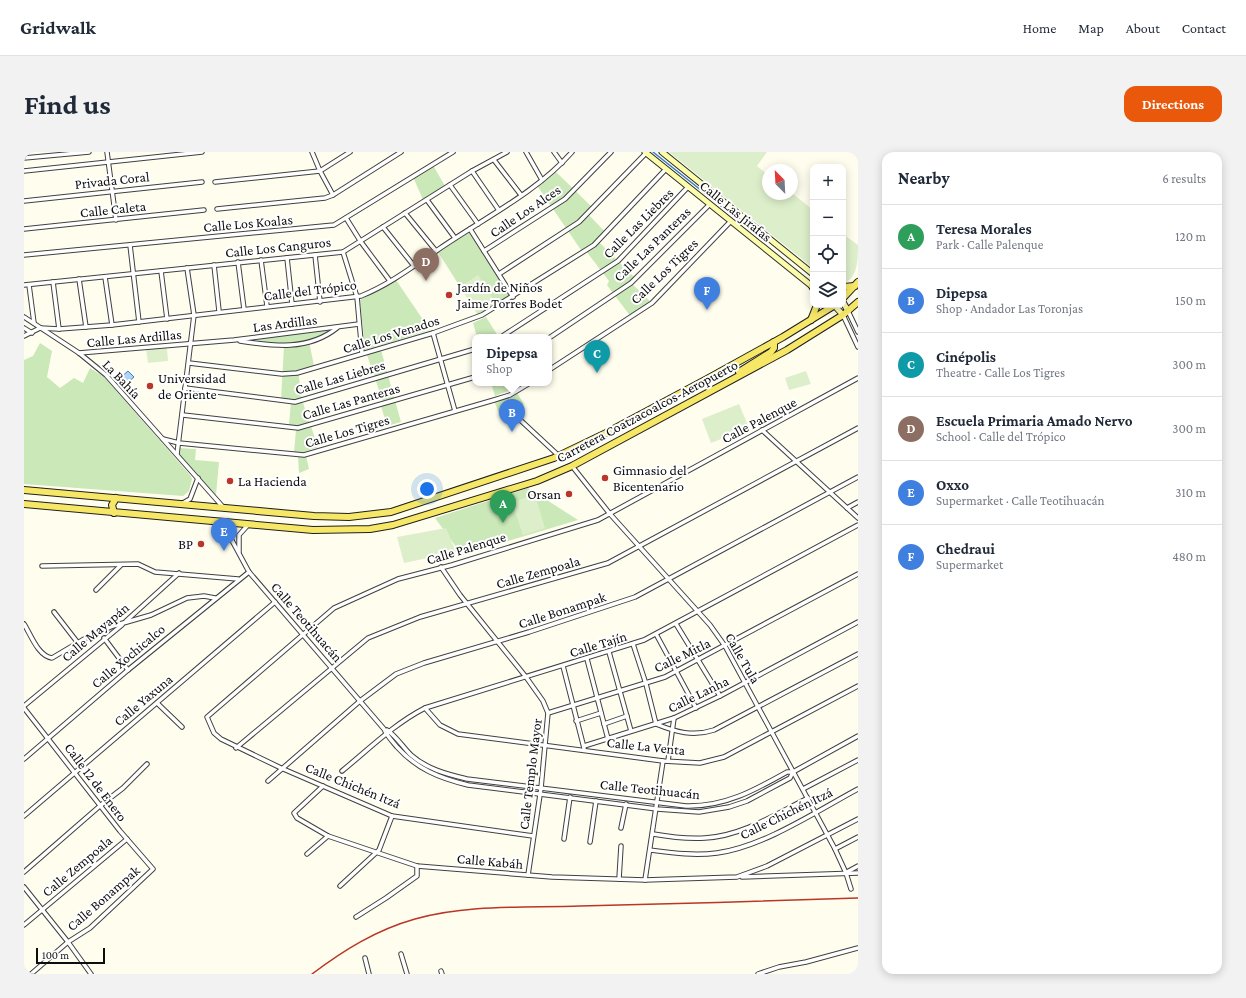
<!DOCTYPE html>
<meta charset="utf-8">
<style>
:root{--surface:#fff;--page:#f2f2f3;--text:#1f2937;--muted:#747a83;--line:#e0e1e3;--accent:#ea580c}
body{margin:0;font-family:"Crimson Pro",serif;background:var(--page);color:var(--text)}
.controls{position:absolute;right:12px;top:12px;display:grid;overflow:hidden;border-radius:8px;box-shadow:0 2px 10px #0003}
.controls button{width:36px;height:36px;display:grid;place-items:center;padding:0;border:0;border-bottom:1px solid var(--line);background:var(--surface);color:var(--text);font:20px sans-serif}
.compass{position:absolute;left:738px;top:12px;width:36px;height:36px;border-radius:50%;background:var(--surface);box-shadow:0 2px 10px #0003;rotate:336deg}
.scale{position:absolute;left:12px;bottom:10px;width:69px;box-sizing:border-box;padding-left:4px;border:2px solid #0d0d0d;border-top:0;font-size:11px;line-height:14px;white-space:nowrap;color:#0d0d0d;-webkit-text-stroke:3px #fff;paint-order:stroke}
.you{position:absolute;left:403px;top:337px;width:14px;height:14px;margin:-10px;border:3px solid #fff;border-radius:50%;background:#1a73e8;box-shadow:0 0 0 6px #1a73e833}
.badge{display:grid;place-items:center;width:26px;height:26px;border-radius:50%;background:var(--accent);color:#fff;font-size:13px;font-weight:700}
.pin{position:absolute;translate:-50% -33px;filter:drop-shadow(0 1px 2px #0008)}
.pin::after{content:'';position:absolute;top:21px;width:14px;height:12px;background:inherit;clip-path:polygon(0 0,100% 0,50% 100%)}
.popup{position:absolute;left:448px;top:182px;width:80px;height:52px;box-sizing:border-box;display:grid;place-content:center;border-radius:8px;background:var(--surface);filter:drop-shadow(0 1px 3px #0005);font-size:13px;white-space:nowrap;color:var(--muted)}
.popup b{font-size:15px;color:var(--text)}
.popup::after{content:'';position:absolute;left:50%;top:100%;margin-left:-8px;border:8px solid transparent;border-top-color:var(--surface)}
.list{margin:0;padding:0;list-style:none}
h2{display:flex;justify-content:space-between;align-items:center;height:52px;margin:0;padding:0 16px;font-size:17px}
h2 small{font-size:13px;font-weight:400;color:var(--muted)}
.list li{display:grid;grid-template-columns:26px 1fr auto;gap:12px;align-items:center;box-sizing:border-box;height:64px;padding:0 16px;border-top:1px solid var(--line)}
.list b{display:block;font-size:15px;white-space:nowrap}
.list p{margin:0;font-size:13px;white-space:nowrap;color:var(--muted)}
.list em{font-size:13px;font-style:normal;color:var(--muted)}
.icon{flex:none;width:22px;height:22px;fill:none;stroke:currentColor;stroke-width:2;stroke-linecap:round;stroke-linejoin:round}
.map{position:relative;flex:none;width:834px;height:822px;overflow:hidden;border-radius:12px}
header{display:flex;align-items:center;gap:24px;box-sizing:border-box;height:56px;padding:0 20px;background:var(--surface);border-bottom:1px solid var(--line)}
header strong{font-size:19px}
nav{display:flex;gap:22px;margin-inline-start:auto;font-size:14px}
.intro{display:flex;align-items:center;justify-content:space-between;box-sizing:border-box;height:96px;padding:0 24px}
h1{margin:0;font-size:28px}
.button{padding:10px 18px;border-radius:12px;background:var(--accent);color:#fff;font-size:14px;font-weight:700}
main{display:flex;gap:24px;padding:0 24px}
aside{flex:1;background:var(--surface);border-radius:12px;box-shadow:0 2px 10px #0003}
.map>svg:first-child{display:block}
.green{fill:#cae8b8}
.pitch{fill:#ddefca}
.water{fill:#b3d3f5;stroke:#3c7dca}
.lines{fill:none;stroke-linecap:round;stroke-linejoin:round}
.stream{stroke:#3c7dca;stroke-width:1.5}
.minor-casing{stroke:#404040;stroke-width:5.5}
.secondary-casing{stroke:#2f2f2f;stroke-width:7}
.primary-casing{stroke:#1e1e1e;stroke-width:8}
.minor{stroke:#fff;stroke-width:3.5}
.secondary{stroke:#fbfdaa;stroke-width:5}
.primary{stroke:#f6e767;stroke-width:6}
.rail{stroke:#ba3628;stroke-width:1.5}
.poi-dot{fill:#ba3628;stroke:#fff;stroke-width:1.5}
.labels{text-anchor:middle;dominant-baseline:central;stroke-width:4;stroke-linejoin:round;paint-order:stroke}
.street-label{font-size:14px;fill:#0d0d0d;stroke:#fff}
.poi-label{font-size:14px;fill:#0d0d0d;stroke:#fff;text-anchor:start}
</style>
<header>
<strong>Gridwalk</strong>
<nav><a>Home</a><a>Map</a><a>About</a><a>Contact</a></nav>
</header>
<div class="intro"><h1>Find us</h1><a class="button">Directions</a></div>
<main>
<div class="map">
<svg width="834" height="822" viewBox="0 0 834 822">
<rect width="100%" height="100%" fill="#fffeee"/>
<g class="green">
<polygon points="409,13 422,36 400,50 389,25"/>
<polygon points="530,18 569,56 564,62 583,82 575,90 612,127 607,131 628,151 607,165 583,133 585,129 562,99 559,101 512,32"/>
<polygon points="445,80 485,143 454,163 414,100"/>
<polygon points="372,128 406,178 341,198 336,148"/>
<polygon points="462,165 474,184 473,185 453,185 449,171"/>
<polygon points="309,177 305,181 285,189 290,214 274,218 278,248 294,295 280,300 270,300 272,278 265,273 267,250 257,248 260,194 226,187"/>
<polygon points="16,191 28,199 23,225 36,236 50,226 59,231 66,216 80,225 166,323 168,327 165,339 159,344 0,332 0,208 9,204"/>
<polygon points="357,198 377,270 363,274 356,251 359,250 343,203"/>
<polygon points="467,231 489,231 492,236 471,244"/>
<polygon points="493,241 500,252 489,258 475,261 470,249"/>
<polygon points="155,296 172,297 171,308 195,310 192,343 154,303"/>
<polygon points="282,304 285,317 275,321 274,305"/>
<polygon points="504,336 554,368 438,403 411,366"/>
</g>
<g class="pitch">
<polygon points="645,0 743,0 733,14 744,23 744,42 768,41 789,58 789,116"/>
<path d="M819,82L834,93C834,107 834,127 819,131Z"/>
<polygon points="454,123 471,150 453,161 436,135"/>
<polygon points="143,196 144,209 124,211 122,197"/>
<polygon points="782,219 787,232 765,238 761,226"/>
<polygon points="715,252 725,276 687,291 678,267"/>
<polygon points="511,343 521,376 499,383 488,350"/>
<polygon points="422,376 432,400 380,411 373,385"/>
</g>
<polygon class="water" points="104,219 110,225 102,232 96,226"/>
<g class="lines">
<polyline class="stream" points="629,0 722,74"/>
<defs>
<g id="minor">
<polyline points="83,0 92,68"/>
<polyline points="288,0 296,19 309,43"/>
<polyline points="502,0 518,28"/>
<polyline points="530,0 538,11"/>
<polyline points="0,6 65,0"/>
<polyline points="470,8 497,43"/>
<polyline points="0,19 178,0"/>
<polyline points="448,19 474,57"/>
<polyline points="191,30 296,19 326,0"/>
<polyline points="426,33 454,72"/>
<polyline points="403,48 431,86"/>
<polyline points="0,49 178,30"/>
<polyline points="193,57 301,46 309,43 377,0"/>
<polyline points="381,61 412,99"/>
<polyline points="322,66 337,90 366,129"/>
<polyline points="359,75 390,114"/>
<polyline points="0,77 180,58"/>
<polyline points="446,77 489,145"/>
<polyline points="106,93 115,170"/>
<polyline points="460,99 541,47 587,0"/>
<polyline points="319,100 333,145 338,201"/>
<polyline points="0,103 310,73 429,0"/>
<polyline points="291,103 296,150"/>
<polyline points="263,106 268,152"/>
<polyline points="237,108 243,154"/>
<polyline points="214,110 220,157"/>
<polyline points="190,113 195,159"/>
<polyline points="137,119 143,167"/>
<polyline points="475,122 555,70 622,1"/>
<polyline points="81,125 88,173"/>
<polyline points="55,127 62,175"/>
<polyline points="29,130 35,177"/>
<polyline points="0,133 319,100 448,19 483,0"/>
<polyline points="5,133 10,171"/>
<polyline points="824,159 834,180"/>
<polyline points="819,163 834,195"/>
<polyline points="0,165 55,201 82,223 199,355"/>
<polyline points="0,176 8,181"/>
<polyline points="409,181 431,259"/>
<path d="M0,184L16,176L35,177L88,173L337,144C365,133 391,113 415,97C460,66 512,41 548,0"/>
<polyline points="477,185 594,109 663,36"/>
<polyline points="525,186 607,131 685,53"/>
<path d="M216,189C250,194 284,199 313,176"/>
<polyline points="55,201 210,188 335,172"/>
<polyline points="165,211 258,222 273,221 409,181 458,163 570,93 642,17"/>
<polyline points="525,218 628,151 706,70"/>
<polyline points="161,236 271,250 451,197"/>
<polyline points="159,263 274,276 451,225"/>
<polyline points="492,264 535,304"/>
<polyline points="738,278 834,366"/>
<polyline points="139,287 155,291 280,303 470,248 486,243 506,231"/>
<polyline points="153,302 170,163 163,116"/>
<polyline points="548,314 586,362 686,473 701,494 811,697 822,721 827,737"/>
<polyline points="159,351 166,347 174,326"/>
<polyline points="823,356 834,350"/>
<path d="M198,370L225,420L360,577C363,584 368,589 373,595C393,617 415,626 444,633L633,657L675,660L705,655L723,649L766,626L769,620"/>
<polyline points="215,400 215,383 224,373"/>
<polyline points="18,414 114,412 131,420 214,427"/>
<polyline points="417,415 436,443 502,525 519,549 524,561 517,636 504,723"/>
<polyline points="72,438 97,413"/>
<polyline points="30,460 54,491"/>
<polyline points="102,469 155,421"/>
<path d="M0,472C7,483 14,504 28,506L60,487L89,474L127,463L163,446L180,444L191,446"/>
<polyline points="652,472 696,544"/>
<polyline points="632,482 672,556"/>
<polyline points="80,486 104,518"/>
<path d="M609,492L622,532L632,572C652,580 669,585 690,578L834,502"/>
<polyline points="585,500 607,579"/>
<polyline points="563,507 584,587"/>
<polyline points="539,514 560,596"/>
<polyline points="133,551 158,575"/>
<polyline points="0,554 98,473"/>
<polyline points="0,556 96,679 129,717 66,776 44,790 7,822"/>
<polyline points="401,556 416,573 434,582 639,609 676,611 700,605 834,534"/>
<polyline points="524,561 641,525 834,422"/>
<polyline points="552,569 577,561"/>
<polyline points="580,572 603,564"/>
<path d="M363,578C372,584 379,595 387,603C403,617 422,622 443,627L662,654C701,655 731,638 763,620H769"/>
<polyline points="560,594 650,566 696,544 834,470"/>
<polyline points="212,596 344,486 396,465 584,411 834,276"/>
<polyline points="0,607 104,518 225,420"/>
<polyline points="644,609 650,566"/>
<path d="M318,619C345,597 370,572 401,556L620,488L834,373"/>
<polyline points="769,620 834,584"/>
<polyline points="244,629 336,549 372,522 400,511 505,480 611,445 834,325"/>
<polyline points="299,634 270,661 273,666 304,684 393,714 528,725 621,728 713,725 743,714 834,667"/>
<polyline points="779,637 834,608"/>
<polyline points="0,664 251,450"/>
<polyline points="597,676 602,652"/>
<path d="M629,682C646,685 663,687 681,686C718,684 752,662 784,646"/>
<polyline points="509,684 368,664 257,616 197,587 190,581 183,565 310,456 374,427 428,413 574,368 834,226"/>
<polyline points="540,687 546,645"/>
<polyline points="566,690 572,649"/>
<polyline points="811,697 834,685"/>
<path d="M626,698C649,701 670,704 693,701C739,695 793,659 834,637"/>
<polyline points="283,702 304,684"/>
<polyline points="0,720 77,653 99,636 123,612"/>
<polyline points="823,720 834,714"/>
<polyline points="718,725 834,721"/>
<polyline points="595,727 597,694"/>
<polyline points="621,728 639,609"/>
<polyline points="316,734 355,698 368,664"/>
<polyline points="0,735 44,790 67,822"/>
<polyline points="332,765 362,746 393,724 393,714"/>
<polyline points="0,773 103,687"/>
<polyline points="377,802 383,822"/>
<polyline points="341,806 345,822"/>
<polyline points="417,819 418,822"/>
<polyline points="734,822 755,815 782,810 834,796"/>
</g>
<g id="secondary">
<polyline points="621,0 789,135"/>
<polyline points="638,0 789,122"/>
<polyline points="819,150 824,159"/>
<polyline points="810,153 819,163"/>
</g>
<g id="primary">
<polyline points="788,134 789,136"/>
<polyline points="819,135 831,134"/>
<polyline points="819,146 834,130"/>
<polyline points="787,168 793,153"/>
<polyline points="715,220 747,200 750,196 750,190"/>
<polyline points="0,338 290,364 325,365 367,360 530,306 582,281 683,227 759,185 811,153"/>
<polyline points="0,352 289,378 346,377 369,373 513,329 548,314 763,198 819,163 834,150"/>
<polyline points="90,361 88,353 92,346"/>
</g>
</defs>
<use href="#minor" class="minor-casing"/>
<use href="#secondary" class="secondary-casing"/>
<use href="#primary" class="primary-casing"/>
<use href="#minor" class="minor"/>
<use href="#secondary" class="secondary"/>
<use href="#primary" class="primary"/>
<path class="rail" d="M288,822C320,798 352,778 391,767C444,752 502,756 556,754C649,752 741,749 834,746"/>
</g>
<g class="poi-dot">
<circle cx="425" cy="143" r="4"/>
<circle cx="126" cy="234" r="4"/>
<circle cx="581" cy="326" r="4"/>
<circle cx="206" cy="329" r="4"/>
<circle cx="545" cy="342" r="4"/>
<circle cx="177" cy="392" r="4"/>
</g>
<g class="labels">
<g class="street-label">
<text transform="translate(88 28) rotate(-6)">Privada Coral</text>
<text transform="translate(89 57) rotate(-6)">Calle Caleta</text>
<text transform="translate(501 59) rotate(-34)">Calle Los Alces</text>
<text transform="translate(712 59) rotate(39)">Calle Las Jirafas</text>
<text transform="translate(224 71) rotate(-5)">Calle Los Koalas</text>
<text transform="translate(614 71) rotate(-45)">Calle Las Liebres</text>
<text transform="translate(628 92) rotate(-44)">Calle Las Panteras</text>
<text transform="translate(254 95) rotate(-6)">Calle Los Canguros</text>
<text transform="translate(640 119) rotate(-44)">Calle Los Tigres</text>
<text transform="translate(286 138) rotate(-7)">Calle del Trópico</text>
<text transform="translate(261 171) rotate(-7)">Las Ardillas</text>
<text transform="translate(367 182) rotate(-17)">Calle Los Venados</text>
<text transform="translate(110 186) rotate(-5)">Calle Las Ardillas</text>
<text transform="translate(316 225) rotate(-16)">Calle Las Liebres</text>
<text transform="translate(98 227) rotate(46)">La Bahía</text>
<text transform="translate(327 249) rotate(-16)">Calle Las Panteras</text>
<text transform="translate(623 259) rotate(-28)">Carretera Coatzacoalcos-Aeropuerto</text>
<text transform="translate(735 268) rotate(-28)">Calle Palenque</text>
<text transform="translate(323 279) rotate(-16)">Calle Los Tigres</text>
<text transform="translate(442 396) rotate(-17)">Calle Palenque</text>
<text transform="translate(514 420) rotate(-16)">Calle Zempoala</text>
<text transform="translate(538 458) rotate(-18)">Calle Bonampak</text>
<text transform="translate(283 470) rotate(49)">Calle Teotihuacán</text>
<text transform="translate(71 480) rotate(-40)">Calle Mayapán</text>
<text transform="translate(574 492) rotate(-17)">Calle Tajín</text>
<text transform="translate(658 503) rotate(-26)">Calle Mitla</text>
<text transform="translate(104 504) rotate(-40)">Calle Xochicalco</text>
<text transform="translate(719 506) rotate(60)">Calle Tula</text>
<text transform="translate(674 542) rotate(-26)">Calle Lanha</text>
<text transform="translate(119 548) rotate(-40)">Calle Yaxuna</text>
<text transform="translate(622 594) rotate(6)">Calle La Venta</text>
<text transform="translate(506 622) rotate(-83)">Calle Templo Mayor</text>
<text transform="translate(72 630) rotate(53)">Calle 12 de Enero</text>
<text transform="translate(329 633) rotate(22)">Calle Chichén Itzá</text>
<text transform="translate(626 637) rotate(6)">Calle Teotihuacán</text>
<text transform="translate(762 661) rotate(-26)">Calle Chichén Itzá</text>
<text transform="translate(466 709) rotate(5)">Calle Kabáh</text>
<text transform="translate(53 714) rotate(-40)">Calle Zempoala</text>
<text transform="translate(79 746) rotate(-41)">Calle Bonampak</text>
</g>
<g class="poi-label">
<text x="433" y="135">Jardín de Niños<tspan x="433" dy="16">Jaime Torres Bodet</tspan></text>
<text x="134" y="226">Universidad<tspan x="134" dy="16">de Oriente</tspan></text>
<text x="589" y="318">Gimnasio del<tspan x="589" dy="16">Bicentenario</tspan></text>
<text x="214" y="329">La Hacienda</text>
<text x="537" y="342" text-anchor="end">Orsan</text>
<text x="169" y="392" text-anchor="end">BP</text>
</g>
</g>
</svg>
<div class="controls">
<button>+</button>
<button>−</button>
<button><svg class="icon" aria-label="locate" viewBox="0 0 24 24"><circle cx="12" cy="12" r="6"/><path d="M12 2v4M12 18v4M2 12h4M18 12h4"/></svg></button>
<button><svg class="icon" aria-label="layers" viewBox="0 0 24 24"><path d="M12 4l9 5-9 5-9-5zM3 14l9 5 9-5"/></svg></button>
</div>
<svg class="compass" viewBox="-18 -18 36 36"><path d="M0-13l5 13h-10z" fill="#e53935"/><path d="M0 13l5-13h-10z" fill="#747a83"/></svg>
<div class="scale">100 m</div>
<div class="you"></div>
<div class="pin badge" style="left:479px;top:371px;background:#2e9e5b">A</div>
<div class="pin badge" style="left:488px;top:280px;background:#3f7fe0">B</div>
<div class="popup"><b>Dipepsa</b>Shop</div>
<div class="pin badge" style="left:573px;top:221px;background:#0f9aa8">C</div>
<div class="pin badge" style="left:402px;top:129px;background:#8d6e63">D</div>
<div class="pin badge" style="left:200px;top:399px;background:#3f7fe0">E</div>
<div class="pin badge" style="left:683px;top:158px;background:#3f7fe0">F</div>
</div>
<aside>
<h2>Nearby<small>6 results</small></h2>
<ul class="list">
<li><span class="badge" style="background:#2e9e5b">A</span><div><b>Teresa Morales</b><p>Park · Calle Palenque</p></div><em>120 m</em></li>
<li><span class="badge" style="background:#3f7fe0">B</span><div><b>Dipepsa</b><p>Shop · Andador Las Toronjas</p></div><em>150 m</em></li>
<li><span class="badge" style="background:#0f9aa8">C</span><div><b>Cinépolis</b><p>Theatre · Calle Los Tigres</p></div><em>300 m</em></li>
<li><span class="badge" style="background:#8d6e63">D</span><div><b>Escuela Primaria Amado Nervo</b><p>School · Calle del Trópico</p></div><em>300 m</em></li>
<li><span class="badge" style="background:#3f7fe0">E</span><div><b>Oxxo</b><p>Supermarket · Calle Teotihuacán</p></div><em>310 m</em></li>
<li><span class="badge" style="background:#3f7fe0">F</span><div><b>Chedraui</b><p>Supermarket</p></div><em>480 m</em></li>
</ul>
</aside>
</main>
